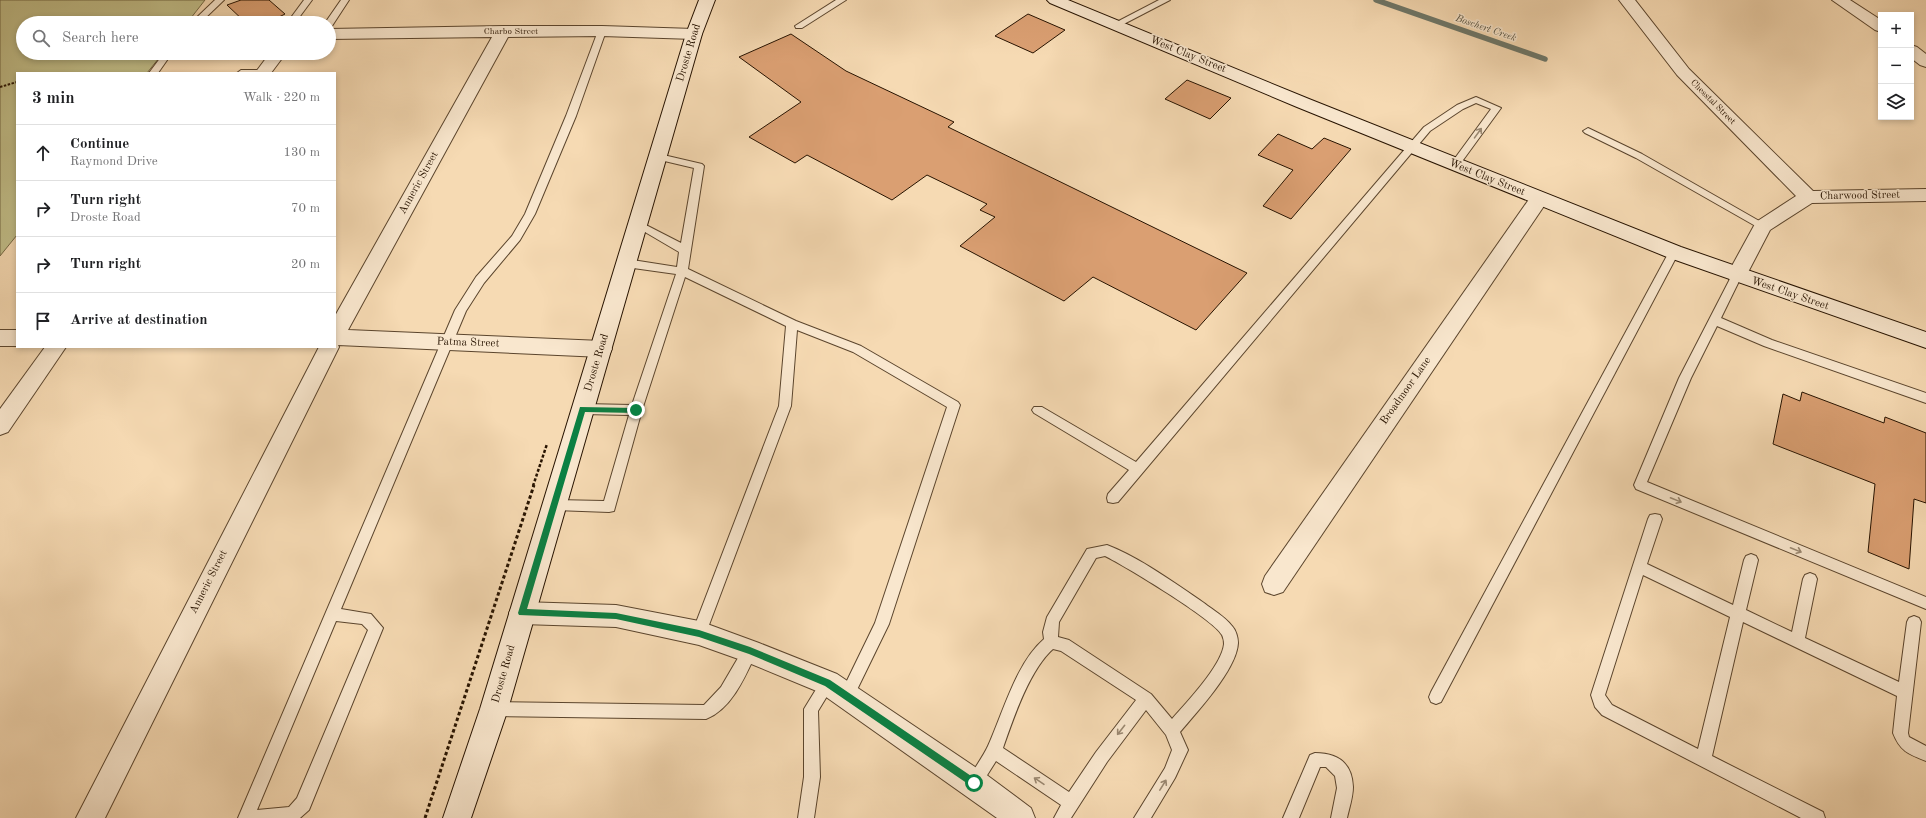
<!DOCTYPE html>
<meta charset="utf-8">
<style>
:root{--surface:#fff;--page:#f6f6f6;--text:#202124;--muted:#757577;--line:#e0e0e0}
body{margin:0;font-family:"Old Standard TT",serif;background:var(--page);color:var(--text)}
.controls{position:absolute;right:12px;top:12px;display:grid;overflow:hidden;border-radius:0px;box-shadow:0 2px 6px #0003}
.controls button{width:36px;height:36px;display:grid;place-items:center;padding:0;border:0;border-bottom:1px solid var(--line);background:var(--surface);color:var(--text);font:20px sans-serif}
.stop{position:absolute;width:12px;height:12px;margin:-9px;border:3px solid #0b8043;border-radius:50%;background:#fff}
.stop.end{background:#0b8043;border-color:#fff;box-shadow:0 1px 4px #0008}
.list{margin:0;padding:0;list-style:none}
h2{display:flex;justify-content:space-between;align-items:center;height:52px;margin:0;padding:0 16px;font-size:17px}
h2 small{font-size:13px;font-weight:400;color:var(--muted)}
.list li{display:grid;grid-template-columns:26px 1fr auto;gap:12px;align-items:center;box-sizing:border-box;height:56px;padding:0 16px;border-top:1px solid var(--line)}
.list b{display:block;font-size:15px;white-space:nowrap}
.list p{margin:0;font-size:13px;white-space:nowrap;color:var(--muted)}
.list em{font-size:13px;font-style:normal;color:var(--muted)}
.icon{flex:none;width:22px;height:22px;fill:none;stroke:currentColor;stroke-width:2;stroke-linecap:round;stroke-linejoin:round}
.map{position:relative;flex:none;width:1926px;height:818px;overflow:hidden}
.search{position:absolute;background:var(--surface);box-shadow:0 2px 6px #0003;left:16px;top:16px;width:320px;height:44px;display:flex;align-items:center;gap:10px;box-sizing:border-box;padding:0 14px;border-radius:22px;color:var(--muted);font-size:15px}
.panel{position:absolute;background:var(--surface);box-shadow:0 2px 6px #0003;left:16px;top:72px;width:320px;height:276px;border-radius:0px}
.map>svg:first-child{display:block}
.green{fill:#c1be89;stroke:#746844}
.lines{fill:none;stroke-linecap:round;stroke-linejoin:round}
.stream{stroke:#6e7769;stroke-width:5.5}
.building{fill:#da9f72;stroke:#271300}
.lane-casing{stroke:#5b452d;stroke-width:2}
.street-casing{stroke:#5b452d;stroke-width:2}
.secondary-casing{stroke:#271300;stroke-width:2}
.path-far2{stroke:#271300;stroke-width:2;stroke-dasharray:2.5 1.5;stroke-linecap:butt}
.path-far1{stroke:#271300;stroke-width:2.5;stroke-dasharray:3 2;stroke-linecap:butt}
.path{stroke:#271300;stroke-width:3;stroke-dasharray:3.5 2.5;stroke-linecap:butt}
.lane{fill:#f9e7ce;fill-rule:evenodd}
.street{fill:#f9e7ce;fill-rule:evenodd}
.secondary{fill:#f9e7ce;fill-rule:evenodd}
.oneway{stroke:#9a8871}
.route{fill:#0b8043}
.labels{text-anchor:middle;dominant-baseline:central;stroke-width:3;stroke-linejoin:round;paint-order:stroke}
.far-street-label{font-size:9px;fill:#271300;stroke:#f9e7ce}
.far-water-label{font-size:10px;font-style:italic;fill:#504d3d;stroke:#f9e7ce}
.street-label{font-size:11px;fill:#271300;stroke:#f9e7ce}
</style>
<div class="map">
<svg width="1926" height="818" viewBox="0 0 1926 818">
<rect width="100%" height="100%" fill="#f6dab3"/>
<filter id="stains"><feTurbulence type="fractalNoise" baseFrequency=".005" numOctaves="4"/><feColorMatrix values="0 0 0 0 .2 0 0 0 0 .09 0 0 0 0 .02 0 0 0 .5 -.17"/></filter>
<radialGradient id="worn" r=".72"><stop offset=".6" stop-color="#630" stop-opacity="0"/><stop offset="1" stop-color="#630" stop-opacity=".3"/></radialGradient>
<polygon class="green" points="0,0 205,0 187,23 23,23 23,53 163,53 147,73 17,73 17,235 0,256"/>
<g class="lines">
<polyline class="stream" points="1376,0 1545,59"/>
</g>
<g class="building">
<polygon points="241,0 269,0 285,14 279,17 281,19 270,23 246,23 227,5"/>
<polygon points="1028,14 1065,30 1033,53 995,36"/>
<polygon points="791,34 846,71 954,122 948,127 1247,273 1196,330 1093,277 1064,301 960,246 995,217 980,210 987,204 927,175 892,200 807,155 795,163 749,137 801,102 739,57"/>
<polygon points="1187,80 1231,98 1210,119 1165,99"/>
<polygon points="1278,134 1312,149 1324,138 1351,149 1291,219 1263,206 1293,170 1258,155"/>
<polygon points="1802,392 1884,423 1885,417 1926,433 1926,503 1914,499 1909,569 1868,552 1875,484 1773,444 1783,394 1800,401"/>
</g>
<g class="lines">
<defs>
<g id="lane">
<polygon points="215,0 224,0 200,23 191,23"/>
<polygon points="304,0 312,0 295,23 287,23"/>
<polygon points="341,0 349,0 332,26 329,27 329,23 325,23"/>
<polygon points="836,0 846,0 802,28 796,28 795,26"/>
<polygon points="1159,0 1170,0 1118,27 1112,27 1111,25"/>
<path d="M602,28L606,31L576,116L535,214L520,240L484,283L466,311L341,609L371,614L383,628L309,810L300,818H238L455,310L476,277L512,236L525,214L566,116L598,31ZM336,621L362,624L368,630L297,798L289,807L257,810Z"/>
<polygon points="164,53 172,53 158,73 149,73"/>
<polygon points="241,70 263,70 267,73 237,73"/>
<polygon points="1476,97 1501,108 1458,167 1455,168 1450,165 1491,109 1476,103 1463,109 1430,131 1118,502 1113,503 1108,502 1107,498 1108,494 1129,470 1034,413 1032,410 1034,407 1042,407 1136,462 1424,127 1457,105"/>
<polygon points="1588,128 1642,154 1768,226 1763,229 1759,228 1636,158 1585,133 1583,131"/>
<polygon points="659,154 702,164 704,166 688,269 796,321 861,346 958,402 960,405 889,624 852,700 847,702 842,700 840,695 875,623 947,407 853,352 797,330 791,406 706,633 704,638 699,639 694,638 692,633 779,406 786,326 685,277 642,410 614,511 609,512 555,510 550,509 549,505 550,501 555,500 604,501 629,415 583,414 579,412 577,409 579,406 583,404 632,405 676,274 626,267 621,263 626,259 677,267 679,252 633,225 634,223 642,223 681,243 694,168 656,159 654,157 656,155"/>
<polygon points="1674,248 1679,252 1441,702 1436,704 1431,702 1429,697 1431,692 1669,252"/>
<polygon points="1737,271 1742,275 1721,318 1772,340 1926,393 1926,403 1764,346 1717,326 1691,378 1647,482 1926,597 1926,609 1636,489 1634,485 1679,378 1732,275"/>
<path d="M1655,514L1660,515L1662,519L1647,564L1733,605L1744,560L1746,556L1751,554L1756,556L1758,560L1746,610L1792,632L1803,579L1805,575L1810,573L1815,575L1817,579L1805,638L1899,682L1907,622L1909,618L1914,616L1919,618L1921,622L1908,733L1909,737L1926,746V761C1908,754 1900,751 1893,733L1897,696L1743,622L1712,756L1823,812L1825,818H1801L1602,715L1595,707L1591,695L1648,519L1650,515ZM1643,575L1730,617L1698,749L1612,705L1605,695Z"/>
<path d="M1107,545C1139,557 1176,584 1204,603C1213,610 1225,617 1232,626C1236,630 1238,638 1238,643C1237,669 1197,712 1180,732L1188,750L1175,778L1151,818H1134L1165,768L1172,750L1166,735L1146,710L1107,762L1071,818H1054L1061,805L996,761L979,788L974,791L969,788L966,783L969,778C975,767 983,757 988,746C1003,713 1016,663 1044,639L1043,632L1047,617L1087,549ZM1105,556C1125,566 1213,619 1222,635C1223,637 1224,641 1224,644C1222,665 1187,702 1172,719L1151,694L1069,640L1058,637L1059,622L1096,558ZM1053,649L1061,651L1136,700L1096,752L1069,792L1003,748C1013,719 1030,669 1053,649Z"/>
<path d="M750,644L755,646L757,651C746,675 732,709 706,719L494,716L489,714L487,709L489,704L494,702L704,705L721,687L745,646Z"/>
<polygon points="828,676 833,678 835,683 818,711 820,777 814,818 798,818 804,777 804,709 823,678"/>
<path d="M1315,753C1338,753 1352,763 1353,787C1353,797 1349,809 1347,818H1331L1337,788L1335,776L1326,767H1320L1299,818H1283L1310,755Z"/>
</g>
<g id="street">
<polygon points="1619,0 1635,0 1689,69 1813,191 1926,189 1926,201 1812,203 1770,230 1744,280 1737,282 1730,280 1727,275 1756,222 1796,196 1677,75"/>
<polygon points="1832,0 1850,0 1881,20 1881,32 1875,30"/>
<polygon points="503,26 602,26 694,29 700,31 702,34 700,37 694,39 602,36 508,37 348,330 602,341 609,343 612,349 609,355 602,357 338,345 339,347 105,818 76,818 319,347 335,347 335,316 492,37 329,39 329,29"/>
<polygon points="1911,45 1917,47 1926,54 1926,67 1920,65 1911,58"/>
<polygon points="270,53 286,53 271,73 255,73"/>
<polygon points="1539,193 1546,195 1548,199 1546,203 1283,592 1274,595 1265,592 1262,584 1265,576 1532,195"/>
<rect x="0" y="330" width="17" height="16"/>
<polygon points="45,347 66,347 8,432 0,435 0,409"/>
<polygon points="522,602 616,605 699,621 759,643 837,674 984,773 1031,808 1035,818 997,818 819,692 744,661 699,645 616,627 522,624 513,621 509,613 513,605"/>
</g>
<g id="secondary">
<polygon points="699,0 715,0 702,34 508,709 471,818 443,818 480,709 686,34"/>
<polygon points="1047,0 1068,0 1309,99 1681,247 1926,332 1926,348 1667,257 1297,107 1050,3"/>
</g>
</defs>
<use href="#lane" class="lane-casing"/>
<use href="#street" class="street-casing"/>
<use href="#secondary" class="secondary-casing"/>
<polyline class="path-far2" points="0,87 17,82"/>
<polyline class="path-far1" points="533,486 547,444"/>
<polyline class="path" points="425,818 534,485"/>
<use href="#lane" class="lane"/>
<use href="#street" class="street"/>
<use href="#secondary" class="secondary"/>
</g>
<defs><path id="oneway-shaft" d="M-6 0H5M1.5-3L5.5 0L1.5 3" fill="none" stroke-width="1.6" stroke-linecap="round" stroke-linejoin="round"/></defs>
<g class="oneway">
<use href="#oneway-shaft" transform="translate(1478 133) rotate(-54)"/>
<use href="#oneway-shaft" transform="translate(1676 500) rotate(22)"/>
<use href="#oneway-shaft" transform="translate(1796 550) rotate(22)"/>
<use href="#oneway-shaft" transform="translate(1121 730) rotate(128)"/>
<use href="#oneway-shaft" transform="translate(1039 781) rotate(-146)"/>
<use href="#oneway-shaft" transform="translate(1163 785) rotate(-58)"/>
</g>
<polygon class="route" points="580,407 636,408 639,410 636,413 585,412 527,609 616,613 699,630 750,647 830,680 977,780 977,786 971,786 825,686 749,654 699,637 616,619 519,615 518,613"/>
<g class="labels">
<g class="far-street-label">
<text x="511" y="31">Charbo Street</text>
<text transform="translate(1713 102) rotate(45)">Chesstal Street</text>
</g>
<g class="far-water-label">
<text transform="translate(1486 28) rotate(19)">Boschert Creek</text>
</g>
<g class="street-label">
<text transform="translate(689 53) rotate(-73)">Droste Road</text>
<text transform="translate(1188 55) rotate(22)">West Clay Street</text>
<text transform="translate(1487 178) rotate(22)">West Clay Street</text>
<text transform="translate(419 183) rotate(-61)">Anneric Street</text>
<text transform="translate(1860 196) rotate(-1)">Charwood Street</text>
<text transform="translate(1790 294) rotate(19)">West Clay Street</text>
<text transform="translate(468 343) rotate(2)">Patma Street</text>
<text transform="translate(597 363) rotate(-73)">Droste Road</text>
<text transform="translate(1406 391) rotate(-55)">Broadmoor Lane</text>
<text transform="translate(209 582) rotate(-63)">Anneric Street</text>
<text transform="translate(504 674) rotate(-74)">Droste Road</text>
</g>
</g>
<rect width="100%" height="100%" filter="url(#stains)"/>
<rect width="100%" height="100%" fill="url(#worn)"/>
</svg>
<div class="controls">
<button>+</button>
<button>−</button>
<button><svg class="icon" aria-label="layers" viewBox="0 0 24 24"><path d="M12 4l9 5-9 5-9-5zM3 14l9 5 9-5"/></svg></button>
</div>
<div class="stop" style="left:974px;top:783px"></div>
<div class="stop end" style="left:636px;top:410px"></div>
<div class="search"><svg class="icon" aria-label="search" viewBox="0 0 24 24"><circle cx="10" cy="10" r="6"/><path d="M15 15l6 6"/></svg>Search here</div>
<section class="panel">
<h2>3 min<small>Walk · 220 m</small></h2>
<ul class="list">
<li><svg class="icon" aria-label="ahead" viewBox="0 0 24 24"><path d="M12 20V5M6 11l6-6 6 6"/></svg><div><b>Continue</b><p>Raymond Drive</p></div><em>130 m</em></li>
<li><svg class="icon" aria-label="right" viewBox="0 0 24 24"><path d="M7 20v-9h11M14 6l5 5-5 5"/></svg><div><b>Turn right</b><p>Droste Road</p></div><em>70 m</em></li>
<li><svg class="icon" aria-label="right" viewBox="0 0 24 24"><path d="M7 20v-9h11M14 6l5 5-5 5"/></svg><div><b>Turn right</b></div><em>20 m</em></li>
<li><svg class="icon" aria-label="arrive" viewBox="0 0 24 24"><path d="M6 21V4h12l-3 4 3 4H6"/></svg><div><b>Arrive at destination</b></div></li>
</ul>
</section>
</div>
